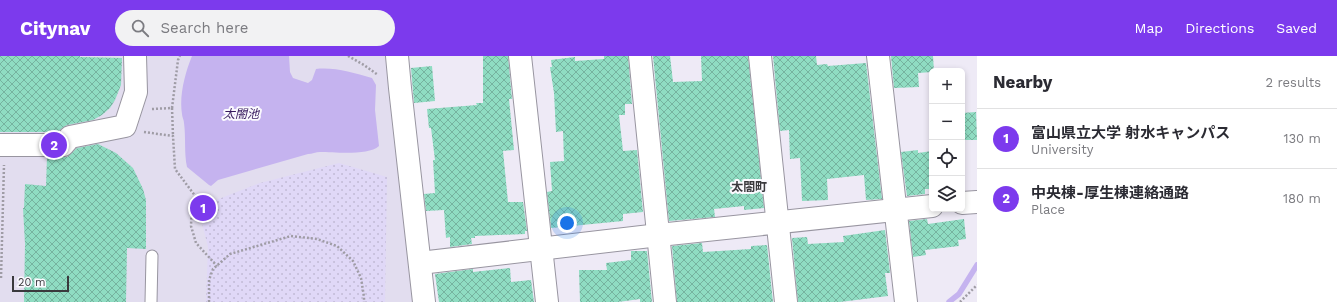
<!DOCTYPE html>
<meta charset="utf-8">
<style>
:root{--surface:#fff;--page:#f2f2f3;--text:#2b2b33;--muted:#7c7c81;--line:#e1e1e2;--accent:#7c3aed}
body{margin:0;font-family:"Work Sans","Noto Sans JP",sans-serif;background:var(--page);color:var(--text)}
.controls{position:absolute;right:12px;top:12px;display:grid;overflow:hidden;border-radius:6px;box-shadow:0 2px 6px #0003}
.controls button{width:36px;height:36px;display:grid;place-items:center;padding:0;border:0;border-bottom:1px solid var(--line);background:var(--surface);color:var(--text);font:20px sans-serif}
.scale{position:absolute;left:12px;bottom:10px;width:57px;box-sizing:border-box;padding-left:4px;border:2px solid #3a393d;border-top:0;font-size:11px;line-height:14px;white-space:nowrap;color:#3a393d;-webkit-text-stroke:3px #faf9fe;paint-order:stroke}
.you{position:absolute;left:567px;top:167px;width:14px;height:14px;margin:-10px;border:3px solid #fff;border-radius:50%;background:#1a73e8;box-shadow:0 0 0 6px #1a73e833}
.badge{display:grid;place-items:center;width:26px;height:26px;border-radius:50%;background:var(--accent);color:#fff;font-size:13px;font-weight:700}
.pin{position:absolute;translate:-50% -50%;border:2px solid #fff;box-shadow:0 1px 4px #0006}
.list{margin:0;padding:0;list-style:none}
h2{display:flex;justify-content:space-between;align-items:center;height:52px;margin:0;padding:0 16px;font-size:17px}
h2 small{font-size:13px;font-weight:400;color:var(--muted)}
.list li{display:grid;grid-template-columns:26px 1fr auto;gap:12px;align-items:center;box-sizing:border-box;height:60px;padding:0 16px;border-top:1px solid var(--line)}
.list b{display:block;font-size:15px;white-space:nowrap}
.list p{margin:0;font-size:13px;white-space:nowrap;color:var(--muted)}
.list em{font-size:13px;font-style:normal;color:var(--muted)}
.icon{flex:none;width:22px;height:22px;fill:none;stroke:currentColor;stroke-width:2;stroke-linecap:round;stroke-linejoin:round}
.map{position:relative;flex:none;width:977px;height:246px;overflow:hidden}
header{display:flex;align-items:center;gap:24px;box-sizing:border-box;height:56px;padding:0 20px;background:var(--accent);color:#fff}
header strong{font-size:19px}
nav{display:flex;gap:22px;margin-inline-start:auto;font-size:14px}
.search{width:280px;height:36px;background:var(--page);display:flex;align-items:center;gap:10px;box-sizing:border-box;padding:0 14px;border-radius:22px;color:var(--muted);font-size:15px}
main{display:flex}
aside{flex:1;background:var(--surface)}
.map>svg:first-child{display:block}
.built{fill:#e2ddef}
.park{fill:url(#park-dots)}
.water{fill:#c5b3ef}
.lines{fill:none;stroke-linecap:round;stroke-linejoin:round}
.stream{stroke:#c5b3ef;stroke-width:5.5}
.building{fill:url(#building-cross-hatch)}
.lane-casing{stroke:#9895a0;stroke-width:13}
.street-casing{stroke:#9895a0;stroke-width:24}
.path{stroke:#9f9ca5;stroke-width:2.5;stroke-dasharray:2 2;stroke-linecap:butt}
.lane{stroke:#fff;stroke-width:11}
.street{stroke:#fff;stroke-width:22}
.labels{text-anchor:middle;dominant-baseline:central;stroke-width:4;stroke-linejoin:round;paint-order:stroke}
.water-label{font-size:12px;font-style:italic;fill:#35185d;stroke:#faf9fe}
.neighbourhood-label{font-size:12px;font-weight:bold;fill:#3a393d;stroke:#faf9fe}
</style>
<header>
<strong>Citynav</strong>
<div class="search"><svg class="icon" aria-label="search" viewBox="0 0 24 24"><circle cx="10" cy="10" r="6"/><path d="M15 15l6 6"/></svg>Search here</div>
<nav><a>Map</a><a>Directions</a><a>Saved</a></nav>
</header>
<main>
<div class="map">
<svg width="977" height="246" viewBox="0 0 977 246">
<defs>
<pattern id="park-dots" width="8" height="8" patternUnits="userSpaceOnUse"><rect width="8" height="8" fill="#e0d8f7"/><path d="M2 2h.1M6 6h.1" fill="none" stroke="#c1bad5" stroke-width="1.8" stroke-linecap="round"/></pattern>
<pattern id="building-cross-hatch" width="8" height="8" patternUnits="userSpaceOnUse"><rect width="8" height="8" fill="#8fdcc2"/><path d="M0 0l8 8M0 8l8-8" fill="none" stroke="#76b39f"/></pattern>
</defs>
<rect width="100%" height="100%" fill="#eeeaf6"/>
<polygon class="built" points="0,0 386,0 414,204 417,246 0,246"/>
<polygon class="park" points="339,107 387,121 385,246 206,246 208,191 198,151 260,127"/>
<path class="water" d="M192,0H289L290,16L293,22L308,27L312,24L316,13C335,11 353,17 372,22L376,29L375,54L379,90C368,100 335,96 320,96C316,96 312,98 308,98L218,124L211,130L209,129L187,111C184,97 186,82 184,67C184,64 182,61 182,58C179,40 185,17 192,0Z"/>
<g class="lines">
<polyline class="stream" points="949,246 959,238 977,209"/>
</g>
<g class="building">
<polygon points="0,0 80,0 80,1 122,2 121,29 115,44 110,52 102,59 93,64 67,69 61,73 54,80 46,76 0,76"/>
<polygon points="483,0 508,0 512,43 509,43 514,94 503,95 508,146 523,146 527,175 525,175 525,178 475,180 475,182 471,182 472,188 450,191 450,181 446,182 444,154 426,155 424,138 435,137 433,104 435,104 431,72 429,72 427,53 477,49 476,47 483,47"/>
<polygon points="604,0 628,0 632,48 625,48 625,59 619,59 623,95 637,94 643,156 623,158 623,165 551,172 547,136 552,135 550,106 564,105 563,75 556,76 554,37 550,11 552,11 551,4 575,1 575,5 604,3"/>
<polygon points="653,0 670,0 673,26 702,25 701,0 748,0 764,152 744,154 744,150 714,153 715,161 669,165"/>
<polygon points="773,0 816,0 817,9 827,8 828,10 866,7 882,143 866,144 864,119 827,123 828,144 802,145 800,102 790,103 789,74 780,75"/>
<polygon points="891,0 933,0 934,15 932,15 932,16 918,17 919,31 894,32"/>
<polygon points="432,10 435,45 414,47 411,12"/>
<polygon points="976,56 977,84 962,84 962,57"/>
<polygon points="98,88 116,97 133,112 143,133 146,144 146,193 127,192 126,246 24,246 25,188 23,152 24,152 25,128 46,130 47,101 54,98 60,101 67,101 77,92"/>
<polygon points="918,94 918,97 932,95 932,133 925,133 925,138 907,140 901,96"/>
<polygon points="927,163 928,168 964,163 966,183 958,184 959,190 925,194 926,199 913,201 909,165"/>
<polygon points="885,174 890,217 885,217 888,240 840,246 798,246 792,182 807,181 808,188 844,186 843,180"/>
<polygon points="702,187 703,196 751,193 751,190 767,189 773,246 677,246 672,190"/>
<polygon points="631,195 647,195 652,246 640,246 640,243 618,246 580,246 579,214 607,214 606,207 631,204"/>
<polygon points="510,212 511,226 531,224 534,246 439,246 435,218 473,213 473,216"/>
</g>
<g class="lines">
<defs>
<polyline id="lane" points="151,246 152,200"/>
<g id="street">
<polyline points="397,0 400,32 424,246"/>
<polyline points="520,0 547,246"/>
<polyline points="640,0 665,246"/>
<polyline points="760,0 786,246"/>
<polyline points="878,0 906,246"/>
<polyline points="0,89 46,89"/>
<polyline points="63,89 70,81 125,70 136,36 135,0"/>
<polyline points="962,147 977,146"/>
<polyline points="420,207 659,179 932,150"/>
</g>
</defs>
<use href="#lane" class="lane-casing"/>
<use href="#street" class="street-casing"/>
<g class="path">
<polyline points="348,0 364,9 378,19"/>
<polyline points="172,52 178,4 180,0"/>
<polyline points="152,53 172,52 173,80"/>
<polyline points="144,76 173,80 175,113 196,141 192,144 191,170 196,187 217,210"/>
<polyline points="1,222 4,109"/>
<polyline points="209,246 209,224 213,213 230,198 291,180 317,183 337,190 353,205 361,222 364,241 364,246"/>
<polyline points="960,246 977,229"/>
</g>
<use href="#lane" class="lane"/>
<use href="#street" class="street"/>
</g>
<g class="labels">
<g class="water-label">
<text x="241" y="58">太閤池</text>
</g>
<g class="neighbourhood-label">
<text x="749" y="131">太閤町</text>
</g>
</g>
</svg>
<div class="controls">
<button>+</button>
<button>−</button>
<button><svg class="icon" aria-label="locate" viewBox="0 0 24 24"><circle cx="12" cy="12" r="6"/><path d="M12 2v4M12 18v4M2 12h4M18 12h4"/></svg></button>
<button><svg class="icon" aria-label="layers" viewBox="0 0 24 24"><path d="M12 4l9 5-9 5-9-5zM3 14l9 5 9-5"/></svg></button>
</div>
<div class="scale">20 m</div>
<div class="you"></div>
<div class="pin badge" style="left:203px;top:152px">1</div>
<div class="pin badge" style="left:54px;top:89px">2</div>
</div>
<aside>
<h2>Nearby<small>2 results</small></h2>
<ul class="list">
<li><span class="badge">1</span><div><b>富山県立大学 射水キャンパス</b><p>University</p></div><em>130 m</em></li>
<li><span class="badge">2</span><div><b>中央棟-厚生棟連絡通路</b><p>Place</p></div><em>180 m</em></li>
</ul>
</aside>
</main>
